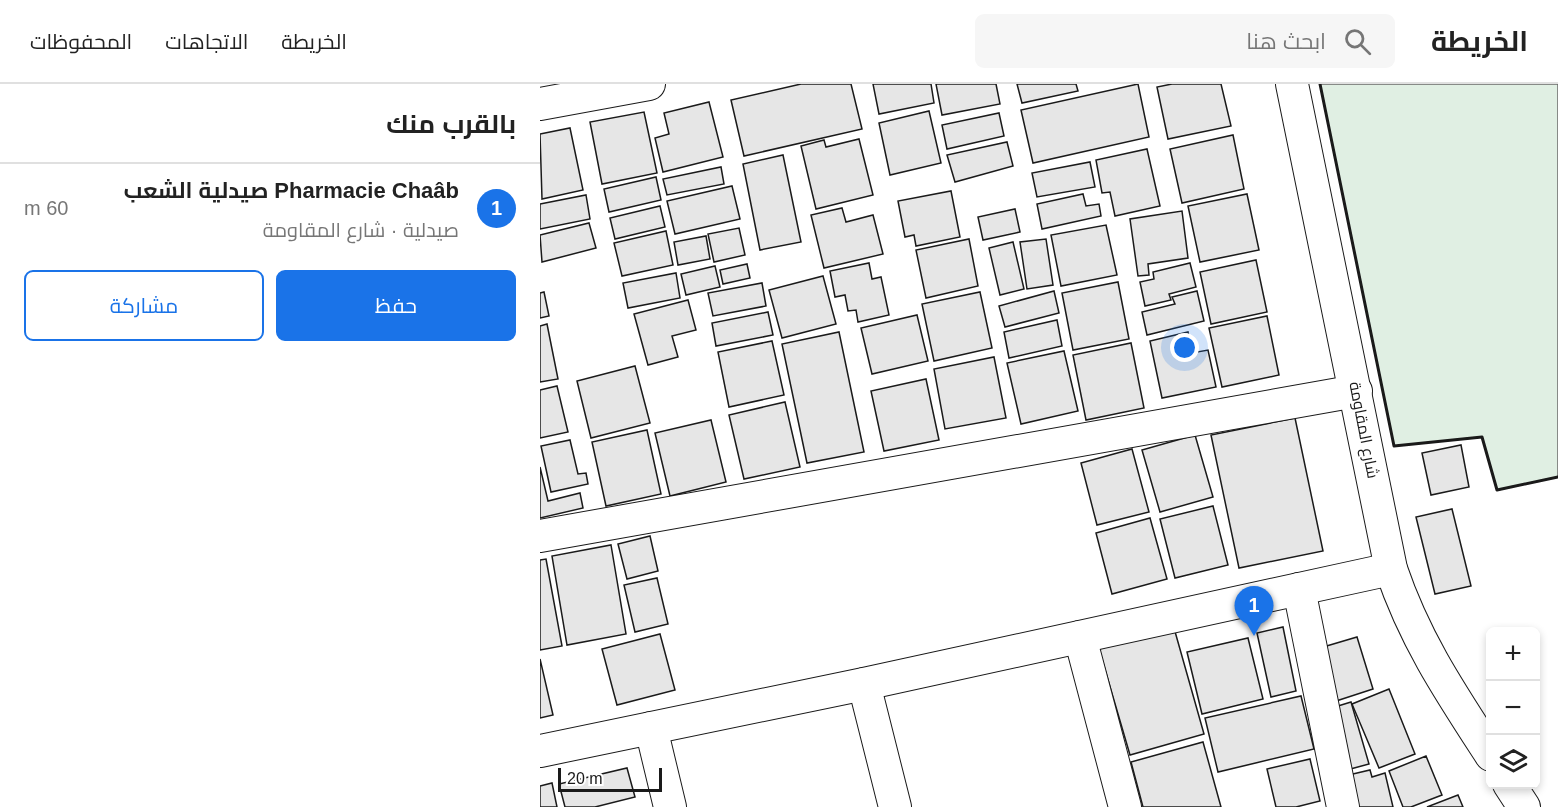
<!DOCTYPE html>
<html lang="ar">
<meta charset="utf-8">
<style>
:root{--surface:#fff;--page:#f6f6f6;--text:#222;--muted:#767676;--line:#e0e0e0;--accent:#1a73e8}
body{margin:0;font-family:Arial,Cairo,sans-serif;background:var(--page);color:var(--text);direction:rtl}
.controls{position:absolute;right:18px;bottom:18px;display:grid;overflow:hidden;border-radius:9px;box-shadow:0 3px 9px #0003}
.controls button{width:54px;height:54px;display:grid;place-items:center;padding:0;border:0;border-bottom:2px solid var(--line);background:var(--surface);color:var(--text);font:30px sans-serif}
.scale{position:absolute;left:18px;bottom:15px;width:104px;box-sizing:border-box;padding-left:6px;border:3px solid #1a1a1a;border-top:0;font-size:16px;line-height:21px;white-space:nowrap;color:#1a1a1a;-webkit-text-stroke:4px #fff;paint-order:stroke}
.you{position:absolute;left:645px;top:264px;width:21px;height:21px;margin:-15px;border:4px solid #fff;border-radius:50%;background:#1a73e8;box-shadow:0 0 0 9px #1a73e833}
.badge{display:grid;place-items:center;width:39px;height:39px;border-radius:50%;background:var(--accent);color:#fff;font-size:20px;font-weight:700}
.pin{position:absolute;translate:-50% -50px;filter:drop-shadow(0 2px 3px #0008)}
.pin::after{content:'';position:absolute;top:32px;width:21px;height:18px;background:inherit;clip-path:polygon(0 0,100% 0,50% 100%)}
.list{margin:0;padding:0;list-style:none}
h2{display:flex;justify-content:space-between;align-items:center;height:78px;margin:0;padding:0 24px;font-size:26px}
h2 small{font-size:20px;font-weight:400;color:var(--muted)}
.list li{display:grid;grid-template-columns:39px 1fr auto;gap:18px;align-items:center;box-sizing:border-box;height:90px;padding:0 24px;border-top:2px solid var(--line)}
.list b{display:block;font-size:22px;white-space:nowrap}
.list p{margin:0;font-size:20px;white-space:nowrap;color:var(--muted)}
.list em{font-size:20px;font-style:normal;color:var(--muted)}
.actions{display:flex;gap:12px;padding:18px 24px}
.actions a{flex:1;padding:14px 0;border:2px solid var(--accent);border-radius:9px;text-align:center;font-size:21px;color:var(--accent)}
.actions .main{background:var(--accent);color:#fff}
.icon{flex:none;width:33px;height:33px;fill:none;stroke:currentColor;stroke-width:2;stroke-linecap:round;stroke-linejoin:round}
.map{position:relative;flex:none;width:1018px;height:723px;overflow:hidden;direction:ltr}
header{display:flex;align-items:center;gap:36px;box-sizing:border-box;height:84px;padding:0 30px;background:var(--surface);border-bottom:2px solid var(--line)}
header strong{font-size:28px}
nav{display:flex;gap:33px;margin-inline-start:auto;font-size:21px}
.search{width:420px;height:54px;background:var(--page);display:flex;align-items:center;gap:15px;box-sizing:border-box;padding:0 21px;border-radius:9px;color:var(--muted);font-size:22px}
main{display:flex}
aside{flex:1;background:var(--surface)}
.map>svg:first-child{display:block}
.green{fill:#e0efe3;stroke:#6a6a6a;stroke-width:1.5}
.building{fill:#e6e6e6;stroke:#1a1a1a;stroke-width:1.5}
.lines{fill:none;stroke-linecap:round;stroke-linejoin:round}
.street-casing{stroke:#1a1a1a;stroke-width:34}
.street{stroke:#fff;stroke-width:32}
.wall{stroke:#1a1a1a;stroke-width:3}
.labels{text-anchor:middle;dominant-baseline:central;stroke-width:4.5;stroke-linejoin:round;paint-order:stroke}
.street-label{font-size:16px;fill:#1a1a1a;stroke:#fff}
</style>
<header>
<strong>الخريطة</strong>
<div class="search"><svg class="icon" aria-label="search" viewBox="0 0 24 24"><circle cx="10" cy="10" r="6"/><path d="M15 15l6 6"/></svg>ابحث هنا</div>
<nav><a>الخريطة</a><a>الاتجاهات</a><a>المحفوظات</a></nav>
</header>
<main>
<div class="map">
<svg width="1018" height="723" viewBox="0 0 1018 723">
<rect width="100%" height="100%" fill="#fff"/>
<polygon class="green" points="780,0 1018,0 1018,393 957,406 942,353 854,362"/>
<g class="building">
<polygon points="261,0 311,0 322,45 204,72 191,16"/>
<polygon points="333,0 391,0 394,19 339,30"/>
<polygon points="396,0 456,0 460,20 402,31"/>
<polygon points="477,0 536,0 538,7 482,19"/>
<polygon points="598,0 609,53 493,79 481,26"/>
<polygon points="632,0 681,0 691,42 628,55 617,3"/>
<polygon points="169,18 183,73 123,88 115,54 129,50 124,29"/>
<polygon points="389,27 401,79 350,91 339,39"/>
<polygon points="104,28 117,89 62,100 50,38"/>
<polygon points="459,29 464,52 407,65 402,41"/>
<polygon points="30,44 43,106 2,115 0,50"/>
<polygon points="693,51 704,105 642,119 630,65"/>
<polygon points="319,55 333,111 276,125 261,62 284,56 286,63"/>
<polygon points="467,58 473,82 415,98 407,71"/>
<polygon points="607,65 620,122 575,132 570,108 562,109 556,76"/>
<polygon points="243,71 261,158 220,166 203,80"/>
<polygon points="550,78 555,103 497,113 492,89"/>
<polygon points="181,83 184,100 127,111 123,95"/>
<polygon points="116,93 121,116 69,128 64,105"/>
<polygon points="192,102 200,135 135,150 127,117"/>
<polygon points="411,107 420,153 376,162 374,151 365,153 358,117"/>
<polygon points="543,110 546,122 559,120 561,132 502,145 497,120"/>
<polygon points="707,110 719,166 660,178 648,122"/>
<polygon points="46,111 50,135 0,145 0,120"/>
<polygon points="120,122 125,143 75,155 70,134"/>
<polygon points="302,124 306,138 333,131 343,170 284,184 271,131"/>
<polygon points="475,125 480,148 443,156 438,133"/>
<polygon points="642,127 648,174 608,180 609,191 598,192 590,135"/>
<polygon points="49,139 56,164 2,178 0,151"/>
<polygon points="566,141 577,191 521,202 511,151"/>
<polygon points="199,144 205,171 174,178 168,150"/>
<polygon points="126,147 133,181 82,192 74,159"/>
<polygon points="166,152 170,175 138,181 134,158"/>
<polygon points="429,155 438,202 386,214 376,166"/>
<polygon points="506,155 513,201 487,205 480,158"/>
<polygon points="473,158 484,205 460,211 449,164"/>
<polygon points="716,176 727,228 671,240 660,188"/>
<polygon points="329,179 332,195 341,193 349,231 318,238 316,226 308,227 305,211 295,213 290,187"/>
<polygon points="650,179 656,203 629,210 631,216 605,222 600,198 614,195 613,188"/>
<polygon points="207,180 210,194 183,200 180,186"/>
<polygon points="175,182 180,203 146,211 141,190"/>
<polygon points="136,189 140,214 88,224 83,199"/>
<polygon points="283,192 296,240 242,254 229,206"/>
<polygon points="578,198 589,255 533,266 522,209"/>
<polygon points="222,199 226,222 173,232 168,209"/>
<polygon points="514,207 519,229 465,243 459,222"/>
<polygon points="657,207 664,237 607,251 602,228 635,220 632,213"/>
<polygon points="4,208 9,232 0,234 0,209"/>
<polygon points="440,208 452,264 394,277 382,220"/>
<polygon points="148,216 156,246 132,252 138,273 108,281 94,230"/>
<polygon points="228,228 233,251 176,262 172,239"/>
<polygon points="377,231 388,277 332,290 321,244"/>
<polygon points="727,232 739,291 682,303 669,244"/>
<polygon points="517,236 522,262 469,274 464,248"/>
<polygon points="7,240 18,295 0,298 0,242"/>
<polygon points="299,248 324,368 267,379 242,260"/>
<polygon points="648,248 652,269 668,266 676,303 622,314 610,257"/>
<polygon points="232,257 244,311 189,323 178,268"/>
<polygon points="591,259 604,324 546,336 533,271"/>
<polygon points="524,267 538,327 481,340 467,279"/>
<polygon points="454,273 466,334 405,345 394,285"/>
<polygon points="95,282 110,339 51,354 37,297"/>
<polygon points="386,295 399,356 344,367 331,307"/>
<polygon points="17,302 28,348 0,354 0,306"/>
<polygon points="245,318 260,383 204,395 189,331"/>
<polygon points="755,334 783,467 699,484 671,351"/>
<polygon points="171,336 186,398 130,412 115,349"/>
<polygon points="107,346 121,410 66,422 52,358"/>
<polygon points="655,351 673,413 620,428 602,366"/>
<polygon points="30,356 38,390 46,389 48,400 11,408 1,362"/>
<polygon points="921,361 929,403 891,411 882,369"/>
<polygon points="592,365 609,428 557,441 541,379"/>
<polygon points="0,383 8,417 40,409 43,424 0,434"/>
<polygon points="673,422 688,481 635,494 620,435"/>
<polygon points="912,425 931,502 895,510 876,433"/>
<polygon points="610,434 627,495 572,510 556,449"/>
<polygon points="110,452 118,487 87,495 78,460"/>
<polygon points="71,461 86,550 27,561 12,472"/>
<polygon points="6,475 22,562 0,566 0,476"/>
<polygon points="117,494 128,540 95,548 84,501"/>
<polygon points="743,543 756,607 731,613 717,549"/>
<polygon points="634,544 664,650 590,671 559,565"/>
<polygon points="120,550 135,606 77,621 62,565"/>
<polygon points="817,553 833,605 790,619 773,566"/>
<polygon points="708,554 723,615 662,630 647,568"/>
<polygon points="0,575 13,631 0,634"/>
<polygon points="849,605 875,670 839,684 812,620"/>
<polygon points="761,612 774,665 678,688 665,634"/>
<polygon points="811,618 829,680 803,687 785,626"/>
<polygon points="663,658 681,723 603,723 591,678"/>
<polygon points="886,672 902,711 871,723 863,723 849,687"/>
<polygon points="770,675 780,717 756,723 736,723 727,685"/>
<polygon points="87,684 95,713 55,723 25,723 19,700"/>
<polygon points="830,686 832,693 845,689 853,723 808,723 800,693"/>
<polygon points="12,699 17,723 0,723 0,702"/>
<polygon points="918,711 923,723 887,723"/>
</g>
<g class="lines">
<defs>
<g id="street">
<path d="M752,0L851,485C875,556 910,608 951,671"/>
<polyline points="0,20 109,0"/>
<polyline points="0,452 816,307"/>
<polyline points="759,505 803,723"/>
<polyline points="540,553 585,723"/>
<polyline points="324,600 355,723"/>
<polyline points="111,644 130,723"/>
<polyline points="0,667 324,600 851,485"/>
<polyline points="969,700 984,723"/>
</g>
</defs>
<use href="#street" class="street-casing"/>
<use href="#street" class="street"/>
<polyline class="wall" points="780,0 854,362 942,353 957,406 1018,393"/>
</g>
<g class="labels">
<g class="street-label">
<text transform="translate(824 346) rotate(79)">شارع المقاومة</text>
</g>
</g>
</svg>
<div class="controls">
<button>+</button>
<button>−</button>
<button><svg class="icon" aria-label="layers" viewBox="0 0 24 24"><path d="M12 4l9 5-9 5-9-5zM3 14l9 5 9-5"/></svg></button>
</div>
<div class="scale">20 m</div>
<div class="you"></div>
<div class="pin badge" style="left:714px;top:552px">1</div>
</div>
<aside>
<h2>بالقرب منك<small></small></h2>
<ul class="list">
<li><span class="badge">1</span><div><b>Pharmacie Chaâb صيدلية الشعب</b><p>صيدلية · شارع المقاومة</p></div><em>60 m</em></li>
</ul>
<div class="actions"><a class="main">حفظ</a><a>مشاركة</a></div>
</aside>
</main>
